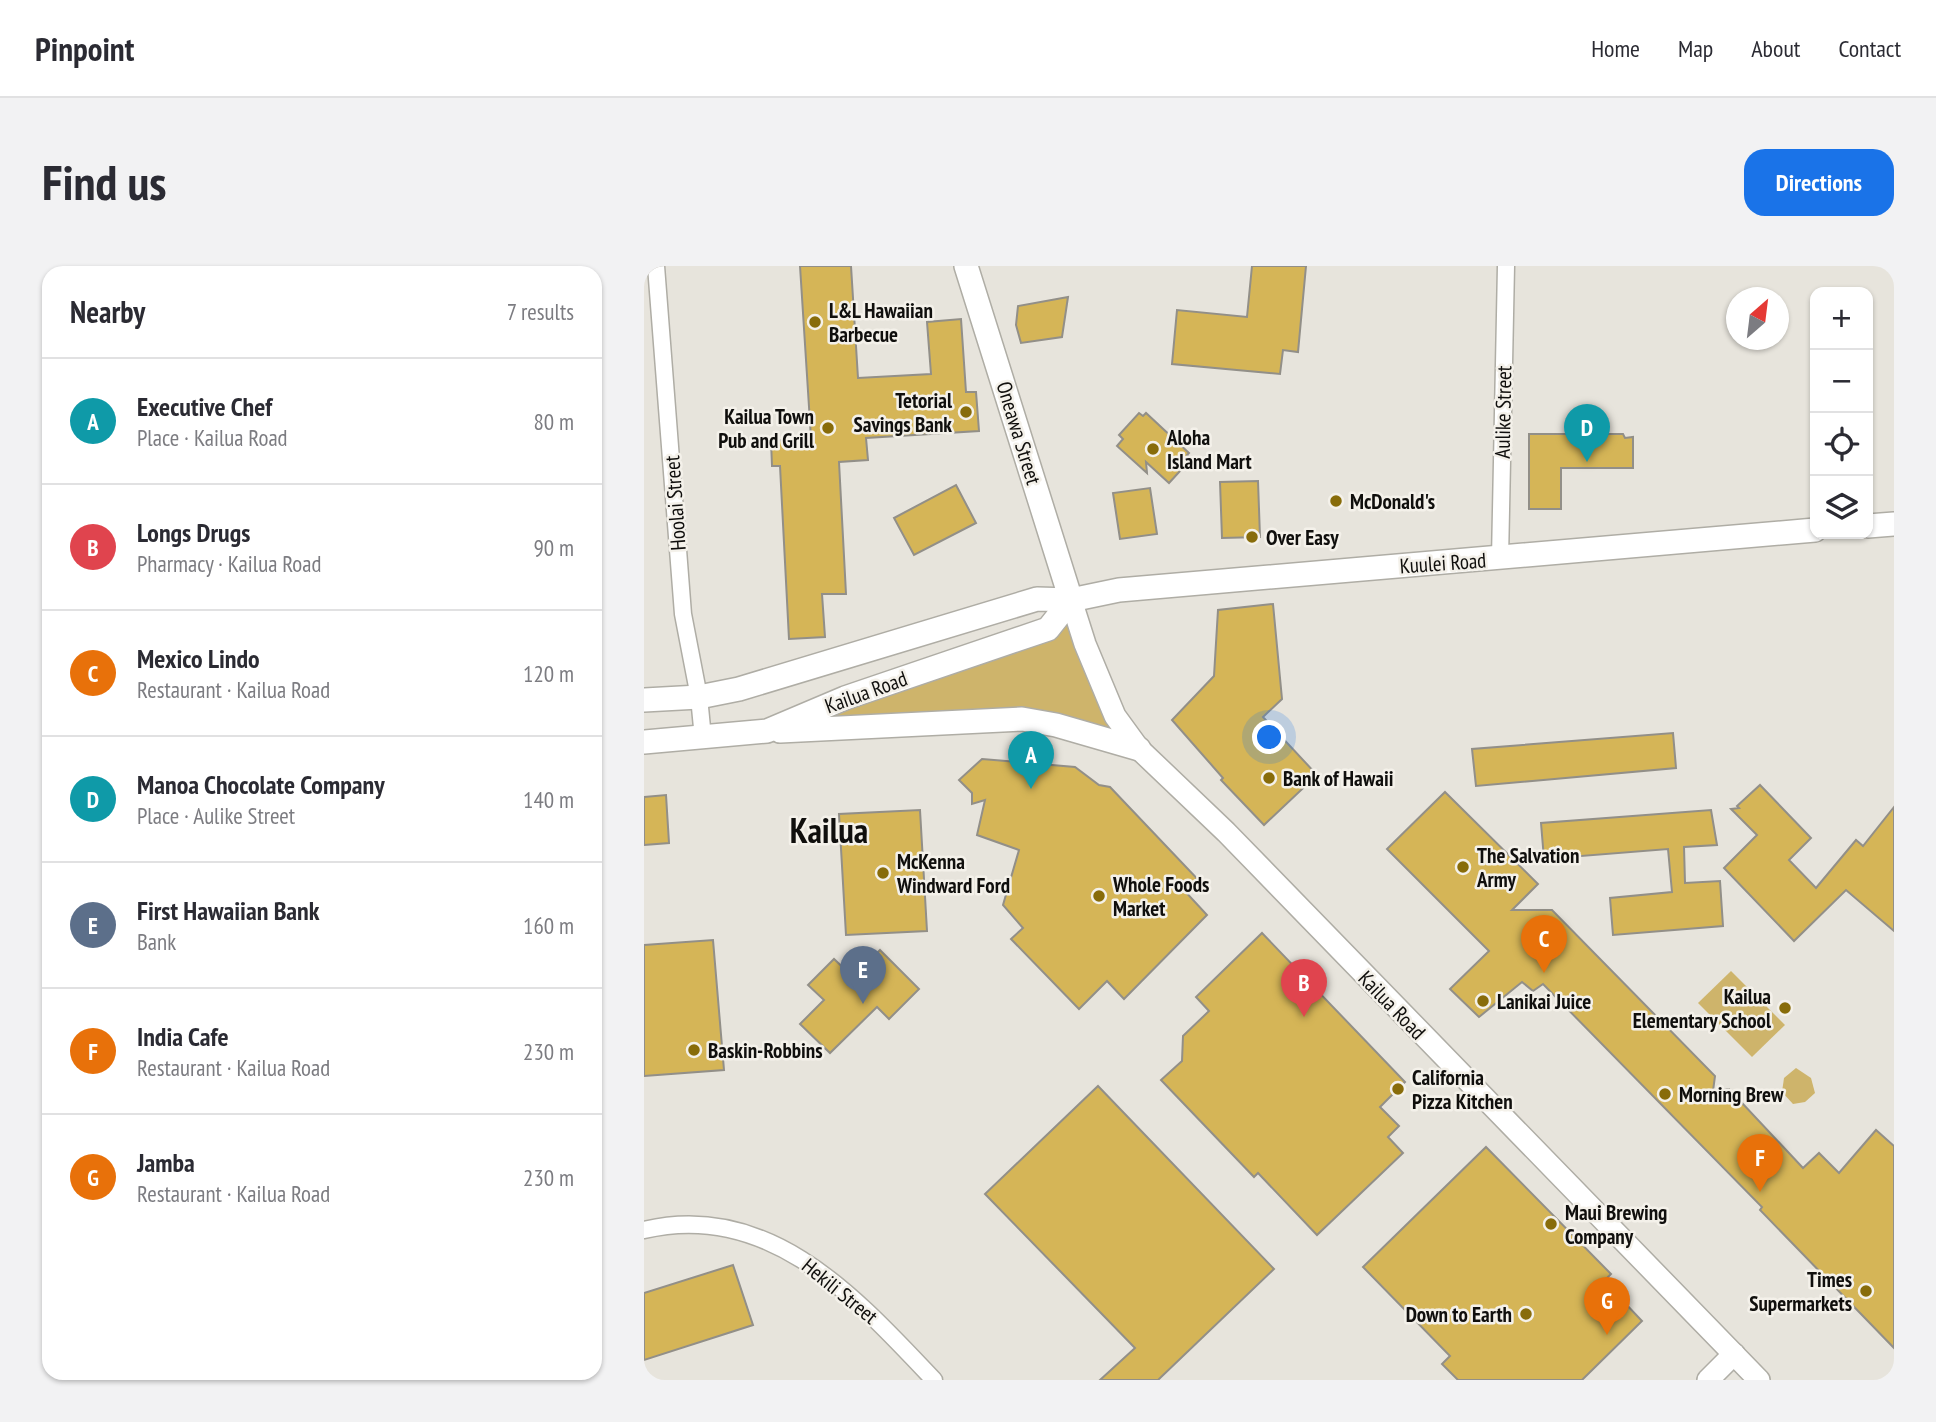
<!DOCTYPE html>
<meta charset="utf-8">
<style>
:root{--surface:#fff;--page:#f2f2f3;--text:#2b2b33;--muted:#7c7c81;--line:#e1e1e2;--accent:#1a73e8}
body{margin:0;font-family:"PT Sans Narrow",sans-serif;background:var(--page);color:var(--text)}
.controls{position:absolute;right:21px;top:21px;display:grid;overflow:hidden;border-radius:14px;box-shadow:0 2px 5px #0004}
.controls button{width:63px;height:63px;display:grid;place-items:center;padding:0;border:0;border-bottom:2px solid var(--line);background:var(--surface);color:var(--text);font:35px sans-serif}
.compass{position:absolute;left:1082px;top:21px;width:63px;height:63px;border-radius:50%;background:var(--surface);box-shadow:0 2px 5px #0004;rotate:28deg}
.you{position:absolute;left:626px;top:472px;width:24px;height:24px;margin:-18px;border:5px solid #fff;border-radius:50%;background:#1a73e8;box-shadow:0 0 0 10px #1a73e833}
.badge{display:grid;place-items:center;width:46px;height:46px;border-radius:50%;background:var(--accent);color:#fff;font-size:23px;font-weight:700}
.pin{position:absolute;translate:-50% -58px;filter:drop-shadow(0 2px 4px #0008)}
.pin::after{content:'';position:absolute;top:37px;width:24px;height:21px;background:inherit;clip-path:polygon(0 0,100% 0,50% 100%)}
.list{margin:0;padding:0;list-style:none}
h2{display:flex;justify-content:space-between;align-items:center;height:91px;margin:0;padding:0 28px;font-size:30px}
h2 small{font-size:23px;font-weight:400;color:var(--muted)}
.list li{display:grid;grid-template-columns:46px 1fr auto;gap:21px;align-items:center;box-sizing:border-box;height:126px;padding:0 28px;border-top:2px solid var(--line)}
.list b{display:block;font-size:26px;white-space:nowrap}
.list p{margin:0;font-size:23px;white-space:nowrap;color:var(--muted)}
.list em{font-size:23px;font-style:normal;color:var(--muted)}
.icon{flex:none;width:38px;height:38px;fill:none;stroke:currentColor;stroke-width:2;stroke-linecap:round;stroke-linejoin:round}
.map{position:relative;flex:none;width:1250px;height:1114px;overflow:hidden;border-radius:21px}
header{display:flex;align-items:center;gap:42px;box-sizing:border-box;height:98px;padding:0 35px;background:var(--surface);border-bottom:2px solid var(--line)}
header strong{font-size:33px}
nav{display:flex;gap:38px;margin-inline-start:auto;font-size:24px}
.intro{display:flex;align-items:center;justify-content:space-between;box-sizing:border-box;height:168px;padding:0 42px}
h1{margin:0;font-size:49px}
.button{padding:18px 32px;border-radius:21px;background:var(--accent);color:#fff;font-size:24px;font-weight:700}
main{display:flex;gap:42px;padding:0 42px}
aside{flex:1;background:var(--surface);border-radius:21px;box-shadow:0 2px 5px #0004}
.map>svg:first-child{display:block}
.green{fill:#ceb46b}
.building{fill:#d5b557;stroke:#928f88;stroke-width:2}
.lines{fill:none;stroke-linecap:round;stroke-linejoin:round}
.minor-casing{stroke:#afada5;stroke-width:19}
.tertiary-casing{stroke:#afada5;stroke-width:24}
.secondary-casing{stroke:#afada5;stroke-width:26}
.minor{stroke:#fff;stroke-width:16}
.tertiary{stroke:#fff;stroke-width:21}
.secondary{stroke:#fff;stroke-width:23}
.poi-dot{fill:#886c0a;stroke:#f4f1ea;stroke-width:2.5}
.labels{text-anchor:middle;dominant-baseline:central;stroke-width:5;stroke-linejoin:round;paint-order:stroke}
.poi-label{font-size:21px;font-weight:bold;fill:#100f0d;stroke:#f4f1ea;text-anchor:start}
.street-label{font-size:21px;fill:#100f0d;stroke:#f4f1ea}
.town-label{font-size:35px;font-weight:bold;fill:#100f0d;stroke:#f4f1ea}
</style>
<header>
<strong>Pinpoint</strong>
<nav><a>Home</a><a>Map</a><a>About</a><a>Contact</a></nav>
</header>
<div class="intro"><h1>Find us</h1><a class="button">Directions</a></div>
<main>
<aside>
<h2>Nearby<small>7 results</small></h2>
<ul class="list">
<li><span class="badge" style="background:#0f9aa8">A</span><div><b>Executive Chef</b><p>Place · Kailua Road</p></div><em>80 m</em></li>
<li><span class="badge" style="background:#e0444e">B</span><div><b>Longs Drugs</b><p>Pharmacy · Kailua Road</p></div><em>90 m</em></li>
<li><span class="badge" style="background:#e8710a">C</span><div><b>Mexico Lindo</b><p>Restaurant · Kailua Road</p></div><em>120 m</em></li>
<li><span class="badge" style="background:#0f9aa8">D</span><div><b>Manoa Chocolate Company</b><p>Place · Aulike Street</p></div><em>140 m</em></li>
<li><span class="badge" style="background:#5c6f8a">E</span><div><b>First Hawaiian Bank</b><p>Bank</p></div><em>160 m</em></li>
<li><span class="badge" style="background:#e8710a">F</span><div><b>India Cafe</b><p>Restaurant · Kailua Road</p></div><em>230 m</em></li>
<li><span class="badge" style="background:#e8710a">G</span><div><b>Jamba</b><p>Restaurant · Kailua Road</p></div><em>230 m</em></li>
</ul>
</aside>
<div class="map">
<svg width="1250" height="1114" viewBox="0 0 1250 1114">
<rect width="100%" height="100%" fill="#e7e4dc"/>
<g class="green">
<polygon points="427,334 481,464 412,459 123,465 400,364"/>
<polygon points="1087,705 1141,759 1108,791 1054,737"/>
<polygon points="1152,802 1167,812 1171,827 1161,836 1149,838 1138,826 1140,812"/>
</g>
<g class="building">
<polygon points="156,0 207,0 214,112 287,108 283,56 317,53 322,126 332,126 335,165 222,172 224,194 195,196 202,328 178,328 181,371 145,373 136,200 128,200 127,175 167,172"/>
<polygon points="608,0 662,0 654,86 639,84 636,108 528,98 533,44 603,51"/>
<polygon points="424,31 418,71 377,77 372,59 374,40"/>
<polygon points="495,147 499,150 502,147 545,187 543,189 547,193 525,217 502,196 503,207 473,180 479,173 475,169"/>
<polygon points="885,168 979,168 981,172 989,171 989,202 917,202 917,243 885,243"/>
<polygon points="614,215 616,271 578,272 576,216"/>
<polygon points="312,219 332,257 270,289 250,252"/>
<polygon points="506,222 513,268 476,273 469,227"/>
<polygon points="629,338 638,433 619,451 673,509 620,559 577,514 579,512 528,454 570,410 574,344"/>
<polygon points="1029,467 1032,502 832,520 828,483"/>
<polygon points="338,493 431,501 455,519 466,521 563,623 537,621 563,649 480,733 463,715 435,743 367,673 379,662 359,639 375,584 333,569 341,534 328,538 328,527 315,514"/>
<polygon points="1116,519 1167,572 1145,594 1172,622 1212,574 1219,580 1250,541 1250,665 1202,624 1150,675 1080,602 1113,569 1087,543 1095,542 1093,540"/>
<polygon points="801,526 894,618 868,644 908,644 1071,810 1069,825 1085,823 1159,902 1175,887 1195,907 1232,864 1250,880 1250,1082 1116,944 1118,941 899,718 889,725 878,716 835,751 806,723 845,685 743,583"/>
<polygon points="22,529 25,577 0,579 0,531"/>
<polygon points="276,544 283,665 202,669 195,548"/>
<polygon points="1067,544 1073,579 1040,581 1041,617 1076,615 1079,660 969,669 966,632 1028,626 1024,583 900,593 897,557"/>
<polygon points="618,667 761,816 736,841 755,860 744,871 759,887 673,969 614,907 610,911 517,814 538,795 539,770 565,745 552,731"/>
<polygon points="69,674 80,804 0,810 0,679"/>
<polygon points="236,684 275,723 245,753 233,741 186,787 156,758 180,734 164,719 190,693 209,711"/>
<polygon points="454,820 630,1003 514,1114 456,1114 491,1082 341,928"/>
<polygon points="842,881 967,1008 960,1015 998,1055 938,1114 814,1114 798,1098 806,1090 719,1001"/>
<polygon points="89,999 109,1059 0,1094 0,1027"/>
</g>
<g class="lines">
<defs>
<g id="minor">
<polyline points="12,0 39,348 55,431 59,472"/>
<polyline points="856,293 862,0"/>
<path d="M0,964C126,934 213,1033 290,1114"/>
</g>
<g id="tertiary">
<polyline points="427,334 441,378 471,450 495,483 582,566 1115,1114"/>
<polyline points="1064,1114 1090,1088"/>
</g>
<g id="secondary">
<polyline points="322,0 427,334"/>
<polyline points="1224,260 1250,258"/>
<polyline points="0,434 55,431 95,423 393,333 427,334 475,324 1171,264"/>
<polyline points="136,465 378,453 412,459 495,483"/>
<polyline points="0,476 123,465 201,432 404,363 427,334"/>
</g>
</defs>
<use href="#minor" class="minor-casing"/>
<use href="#tertiary" class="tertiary-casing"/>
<use href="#secondary" class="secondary-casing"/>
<use href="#minor" class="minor"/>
<use href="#tertiary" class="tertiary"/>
<use href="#secondary" class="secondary"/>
</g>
<g class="poi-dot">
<circle cx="171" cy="56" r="7"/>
<circle cx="322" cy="146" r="7"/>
<circle cx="184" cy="162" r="7"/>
<circle cx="509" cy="183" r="7"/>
<circle cx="692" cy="235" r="7"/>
<circle cx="608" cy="271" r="7"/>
<circle cx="625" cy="512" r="7"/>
<circle cx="819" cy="601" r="7"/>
<circle cx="239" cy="607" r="7"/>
<circle cx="455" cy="630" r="7"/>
<circle cx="839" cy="735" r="7"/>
<circle cx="1141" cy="742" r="7"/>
<circle cx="50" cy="784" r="7"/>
<circle cx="754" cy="823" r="7"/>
<circle cx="1021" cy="828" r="7"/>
<circle cx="907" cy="958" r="7"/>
<circle cx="1222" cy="1025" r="7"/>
<circle cx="882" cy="1048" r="7"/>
</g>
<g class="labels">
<g class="poi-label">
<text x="185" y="44">L&amp;L Hawaiian<tspan x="185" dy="24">Barbecue</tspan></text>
<text x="308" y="134" text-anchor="end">Tetorial<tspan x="308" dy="24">Savings Bank</tspan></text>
<text x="170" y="150" text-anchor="end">Kailua Town<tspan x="170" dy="24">Pub and Grill</tspan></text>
<text x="523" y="171">Aloha<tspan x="523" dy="24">Island Mart</tspan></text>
<text x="706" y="235">McDonald's</text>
<text x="622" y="271">Over Easy</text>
<text x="639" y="512">Bank of Hawaii</text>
<text x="833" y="589">The Salvation<tspan x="833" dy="24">Army</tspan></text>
<text x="253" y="595">McKenna<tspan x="253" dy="24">Windward Ford</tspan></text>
<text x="469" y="618">Whole Foods<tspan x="469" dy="24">Market</tspan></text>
<text x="1127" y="730" text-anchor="end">Kailua<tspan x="1127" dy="24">Elementary School</tspan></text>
<text x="853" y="735">Lanikai Juice</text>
<text x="64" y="784">Baskin-Robbins</text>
<text x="768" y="811">California<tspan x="768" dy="24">Pizza Kitchen</tspan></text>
<text x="1035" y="828">Morning Brew</text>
<text x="921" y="946">Maui Brewing<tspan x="921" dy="24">Company</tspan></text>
<text x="1208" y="1013" text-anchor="end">Times<tspan x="1208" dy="24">Supermarkets</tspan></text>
<text x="868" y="1048" text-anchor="end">Down to Earth</text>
</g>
<g class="street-label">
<text transform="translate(859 146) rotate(-89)">Aulike Street</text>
<text transform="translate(375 167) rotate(73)">Oneawa Street</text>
<text transform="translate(31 237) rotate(-94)">Hoolai Street</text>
<text transform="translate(799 297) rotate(-4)">Kuulei Road</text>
<text transform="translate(222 426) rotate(-20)">Kailua Road</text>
<text transform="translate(748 739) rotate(46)">Kailua Road</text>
<text transform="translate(196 1025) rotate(39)">Hekili Street</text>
</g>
<g class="town-label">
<text x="185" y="564">Kailua</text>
</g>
</g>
</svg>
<div class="controls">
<button>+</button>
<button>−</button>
<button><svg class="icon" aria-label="locate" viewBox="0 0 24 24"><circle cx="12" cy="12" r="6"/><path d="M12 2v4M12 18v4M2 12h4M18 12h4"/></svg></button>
<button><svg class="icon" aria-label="layers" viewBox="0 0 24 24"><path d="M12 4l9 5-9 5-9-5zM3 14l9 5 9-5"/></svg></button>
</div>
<svg class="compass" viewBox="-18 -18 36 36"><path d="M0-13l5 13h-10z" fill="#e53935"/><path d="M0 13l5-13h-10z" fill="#7c7c81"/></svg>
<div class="you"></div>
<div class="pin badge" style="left:387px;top:523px;background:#0f9aa8">A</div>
<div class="pin badge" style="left:660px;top:751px;background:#e0444e">B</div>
<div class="pin badge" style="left:900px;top:707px;background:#e8710a">C</div>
<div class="pin badge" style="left:943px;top:196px;background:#0f9aa8">D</div>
<div class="pin badge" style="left:219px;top:738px;background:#5c6f8a">E</div>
<div class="pin badge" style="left:1116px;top:926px;background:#e8710a">F</div>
<div class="pin badge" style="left:963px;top:1069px;background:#e8710a">G</div>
</div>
</main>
